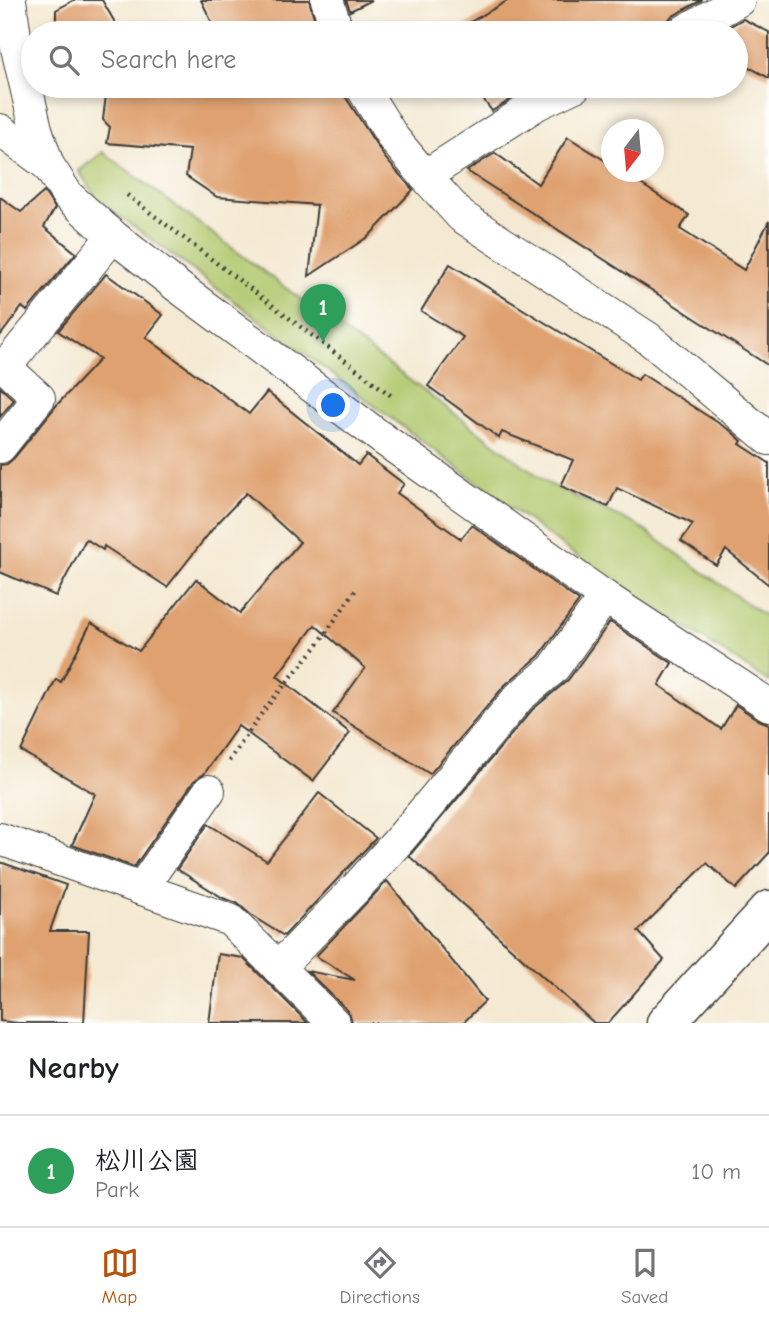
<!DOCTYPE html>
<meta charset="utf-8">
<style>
:root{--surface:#fff;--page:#f6f6f6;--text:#202124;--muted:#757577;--line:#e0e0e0;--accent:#b45309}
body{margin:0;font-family:"Comic Neue","Klee One",sans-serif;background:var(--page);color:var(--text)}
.compass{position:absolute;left:601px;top:119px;width:63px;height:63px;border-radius:50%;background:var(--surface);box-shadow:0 4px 10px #0003;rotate:196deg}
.you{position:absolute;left:334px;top:406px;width:24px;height:24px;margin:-18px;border:5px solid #fff;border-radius:50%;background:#1a73e8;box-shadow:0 0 0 10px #1a73e833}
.badge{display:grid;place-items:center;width:46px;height:46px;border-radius:50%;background:var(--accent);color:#fff;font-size:23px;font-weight:700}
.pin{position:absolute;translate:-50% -58px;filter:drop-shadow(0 2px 4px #0008)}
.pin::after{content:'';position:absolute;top:37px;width:24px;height:21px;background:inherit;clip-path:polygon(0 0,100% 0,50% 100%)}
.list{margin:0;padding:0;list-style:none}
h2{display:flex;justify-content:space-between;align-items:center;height:91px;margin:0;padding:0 28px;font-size:30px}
h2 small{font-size:23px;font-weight:400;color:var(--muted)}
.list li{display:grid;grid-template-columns:46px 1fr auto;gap:21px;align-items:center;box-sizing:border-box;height:112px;padding:0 28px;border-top:2px solid var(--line)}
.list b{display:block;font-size:26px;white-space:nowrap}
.list p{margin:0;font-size:23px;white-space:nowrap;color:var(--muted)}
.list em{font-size:23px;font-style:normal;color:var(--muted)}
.icon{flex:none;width:38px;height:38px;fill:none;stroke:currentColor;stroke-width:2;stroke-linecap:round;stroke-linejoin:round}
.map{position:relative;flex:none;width:769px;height:1023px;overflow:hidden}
.search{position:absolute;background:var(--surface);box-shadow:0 4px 10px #0003;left:21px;right:21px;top:21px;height:77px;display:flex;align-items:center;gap:18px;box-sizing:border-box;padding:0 24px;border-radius:38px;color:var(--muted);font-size:26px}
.sheet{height:203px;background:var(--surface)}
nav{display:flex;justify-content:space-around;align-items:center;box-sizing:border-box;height:98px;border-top:2px solid var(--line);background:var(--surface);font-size:19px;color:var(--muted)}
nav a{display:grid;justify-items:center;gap:4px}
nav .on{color:var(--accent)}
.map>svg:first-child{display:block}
.green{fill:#b0c86d;stroke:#667244;stroke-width:2}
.building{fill:#dfa170}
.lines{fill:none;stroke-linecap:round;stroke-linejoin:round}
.street-casing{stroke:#3c3b37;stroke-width:34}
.secondary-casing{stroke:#3c3b37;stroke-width:41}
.path{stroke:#3c3b37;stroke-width:4.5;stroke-dasharray:2 5;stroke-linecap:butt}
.street{stroke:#fff;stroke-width:32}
.secondary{stroke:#fff;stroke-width:38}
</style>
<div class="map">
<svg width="769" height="1023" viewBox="0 0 769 1023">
<rect width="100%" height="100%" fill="#fdfcf7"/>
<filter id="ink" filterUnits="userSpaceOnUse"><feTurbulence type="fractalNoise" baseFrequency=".0143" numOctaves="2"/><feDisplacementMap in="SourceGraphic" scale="14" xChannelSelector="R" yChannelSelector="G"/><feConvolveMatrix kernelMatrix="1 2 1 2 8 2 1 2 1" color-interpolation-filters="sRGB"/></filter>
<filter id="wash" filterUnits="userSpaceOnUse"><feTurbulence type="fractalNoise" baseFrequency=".00686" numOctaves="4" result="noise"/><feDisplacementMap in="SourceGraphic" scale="28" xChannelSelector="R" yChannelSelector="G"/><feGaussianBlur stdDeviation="1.57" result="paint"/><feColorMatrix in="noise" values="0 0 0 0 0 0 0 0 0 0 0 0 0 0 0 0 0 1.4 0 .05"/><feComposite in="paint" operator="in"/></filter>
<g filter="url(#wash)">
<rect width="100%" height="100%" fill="#f4e9d2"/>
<polygon class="green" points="103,152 549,484 637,525 769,619 769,682 572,553 97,199 79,171"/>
<g id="blocks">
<g class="building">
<polygon points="74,0 102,0 121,33 62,33 56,24 56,10"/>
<polygon points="201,0 309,0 317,28 307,33 217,33"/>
<polygon points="346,0 372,0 350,11"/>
<polygon points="509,0 702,0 671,17 665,24 663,33 451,33"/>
<polygon points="743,19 769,32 769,78 736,60 736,33 718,33"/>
<polygon points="107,86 343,86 345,96 385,158 413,190 369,236 309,276 317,205 217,197 186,176 190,150 107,143 110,127 103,120"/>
<polygon points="473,86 533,86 492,111"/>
<polygon points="568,137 612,165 612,172 622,172 689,215 680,229 744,270 769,221 769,366 467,171 495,153 538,184"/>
<polygon points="44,192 55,208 44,227 76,253 27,311 22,307 0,336 0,197 21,212"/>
<polygon points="450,264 638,380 642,374 731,431 742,441 740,444 769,463 769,585 726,550 716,565 681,541 693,524 617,488 608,507 561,486 573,460 502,432 499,438 428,386 463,337 421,311"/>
<polygon points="106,274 163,315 146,337 249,414 267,392 358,465 366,455 404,484 397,493 461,539 472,525 579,601 539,656 505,685 430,774 333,713 365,668 315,625 277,676 350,733 313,781 238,726 204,774 194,781 134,867 72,845 95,794 21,751 56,679 61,682 91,623 139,651 196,579 240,613 300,542 246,493 215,526 167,587 104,546 103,550 86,539 56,596 0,572 0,465 7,464 14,458 55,407 100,359 58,331"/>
<polygon points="0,387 14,400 0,417"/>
<polygon points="610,622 672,663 659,685 721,729 736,705 759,720 769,724 769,853 736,889 707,863 638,931 664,960 608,1023 594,1023 409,856 532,710 568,680"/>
<polygon points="319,793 376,838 284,936 252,916 237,903 223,898 177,869 208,824 267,861"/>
<polygon points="0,862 66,885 50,931 89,931 84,1023 18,1023 0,1021"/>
<polygon points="387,881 485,1001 463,1023 352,1023 351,1018 347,1010 307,971 355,980 316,956"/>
<polygon points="218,954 243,958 308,1023 209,1023"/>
</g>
</g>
</g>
<g filter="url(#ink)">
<use href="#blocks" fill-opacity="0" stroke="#3c3b37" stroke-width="2"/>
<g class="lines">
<defs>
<g id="street">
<polyline points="10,0 16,44 36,129 48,165 68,196 113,236 177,286 383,439 605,597 769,705"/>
<polyline points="327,0 338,33"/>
<polyline points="681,33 739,0"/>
<polyline points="361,86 394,139 425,176 461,216 648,338 769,439"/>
<polyline points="0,130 48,165"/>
<polyline points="425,176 537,104 575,86"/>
<polyline points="0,363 5,367 113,236"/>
<polyline points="0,447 39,398 5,367"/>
<polyline points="0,839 230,920 334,1023"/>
<polyline points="141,889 209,791"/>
<polyline points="278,968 356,888 402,837 519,697 553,669 605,597"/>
</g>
<polyline id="secondary" points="666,1023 769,910"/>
</defs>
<use href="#street" class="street-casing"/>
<use href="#secondary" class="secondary-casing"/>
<g class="path">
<polyline points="127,195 393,397"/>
<polyline points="229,761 264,710 316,647 357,588"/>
</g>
<use href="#street" class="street"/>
<use href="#secondary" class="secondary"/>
</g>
</g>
</svg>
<svg class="compass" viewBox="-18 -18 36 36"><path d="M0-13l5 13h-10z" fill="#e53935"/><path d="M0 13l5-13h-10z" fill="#757577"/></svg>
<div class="you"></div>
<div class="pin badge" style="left:323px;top:342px;background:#2e9e5b">1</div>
<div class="search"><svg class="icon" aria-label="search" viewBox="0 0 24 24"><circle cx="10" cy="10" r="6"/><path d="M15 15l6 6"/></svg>Search here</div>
</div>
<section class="sheet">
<h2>Nearby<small></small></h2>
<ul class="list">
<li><span class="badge" style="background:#2e9e5b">1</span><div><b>松川公園</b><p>Park</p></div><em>10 m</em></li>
</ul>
</section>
<nav>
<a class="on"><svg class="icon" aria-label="map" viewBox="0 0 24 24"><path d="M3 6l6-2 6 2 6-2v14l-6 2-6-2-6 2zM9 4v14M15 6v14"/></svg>Map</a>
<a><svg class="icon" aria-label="directions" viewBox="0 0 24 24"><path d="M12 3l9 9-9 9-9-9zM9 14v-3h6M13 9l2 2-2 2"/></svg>Directions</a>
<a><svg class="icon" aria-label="saved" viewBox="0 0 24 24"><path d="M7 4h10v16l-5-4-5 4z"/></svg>Saved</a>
</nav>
